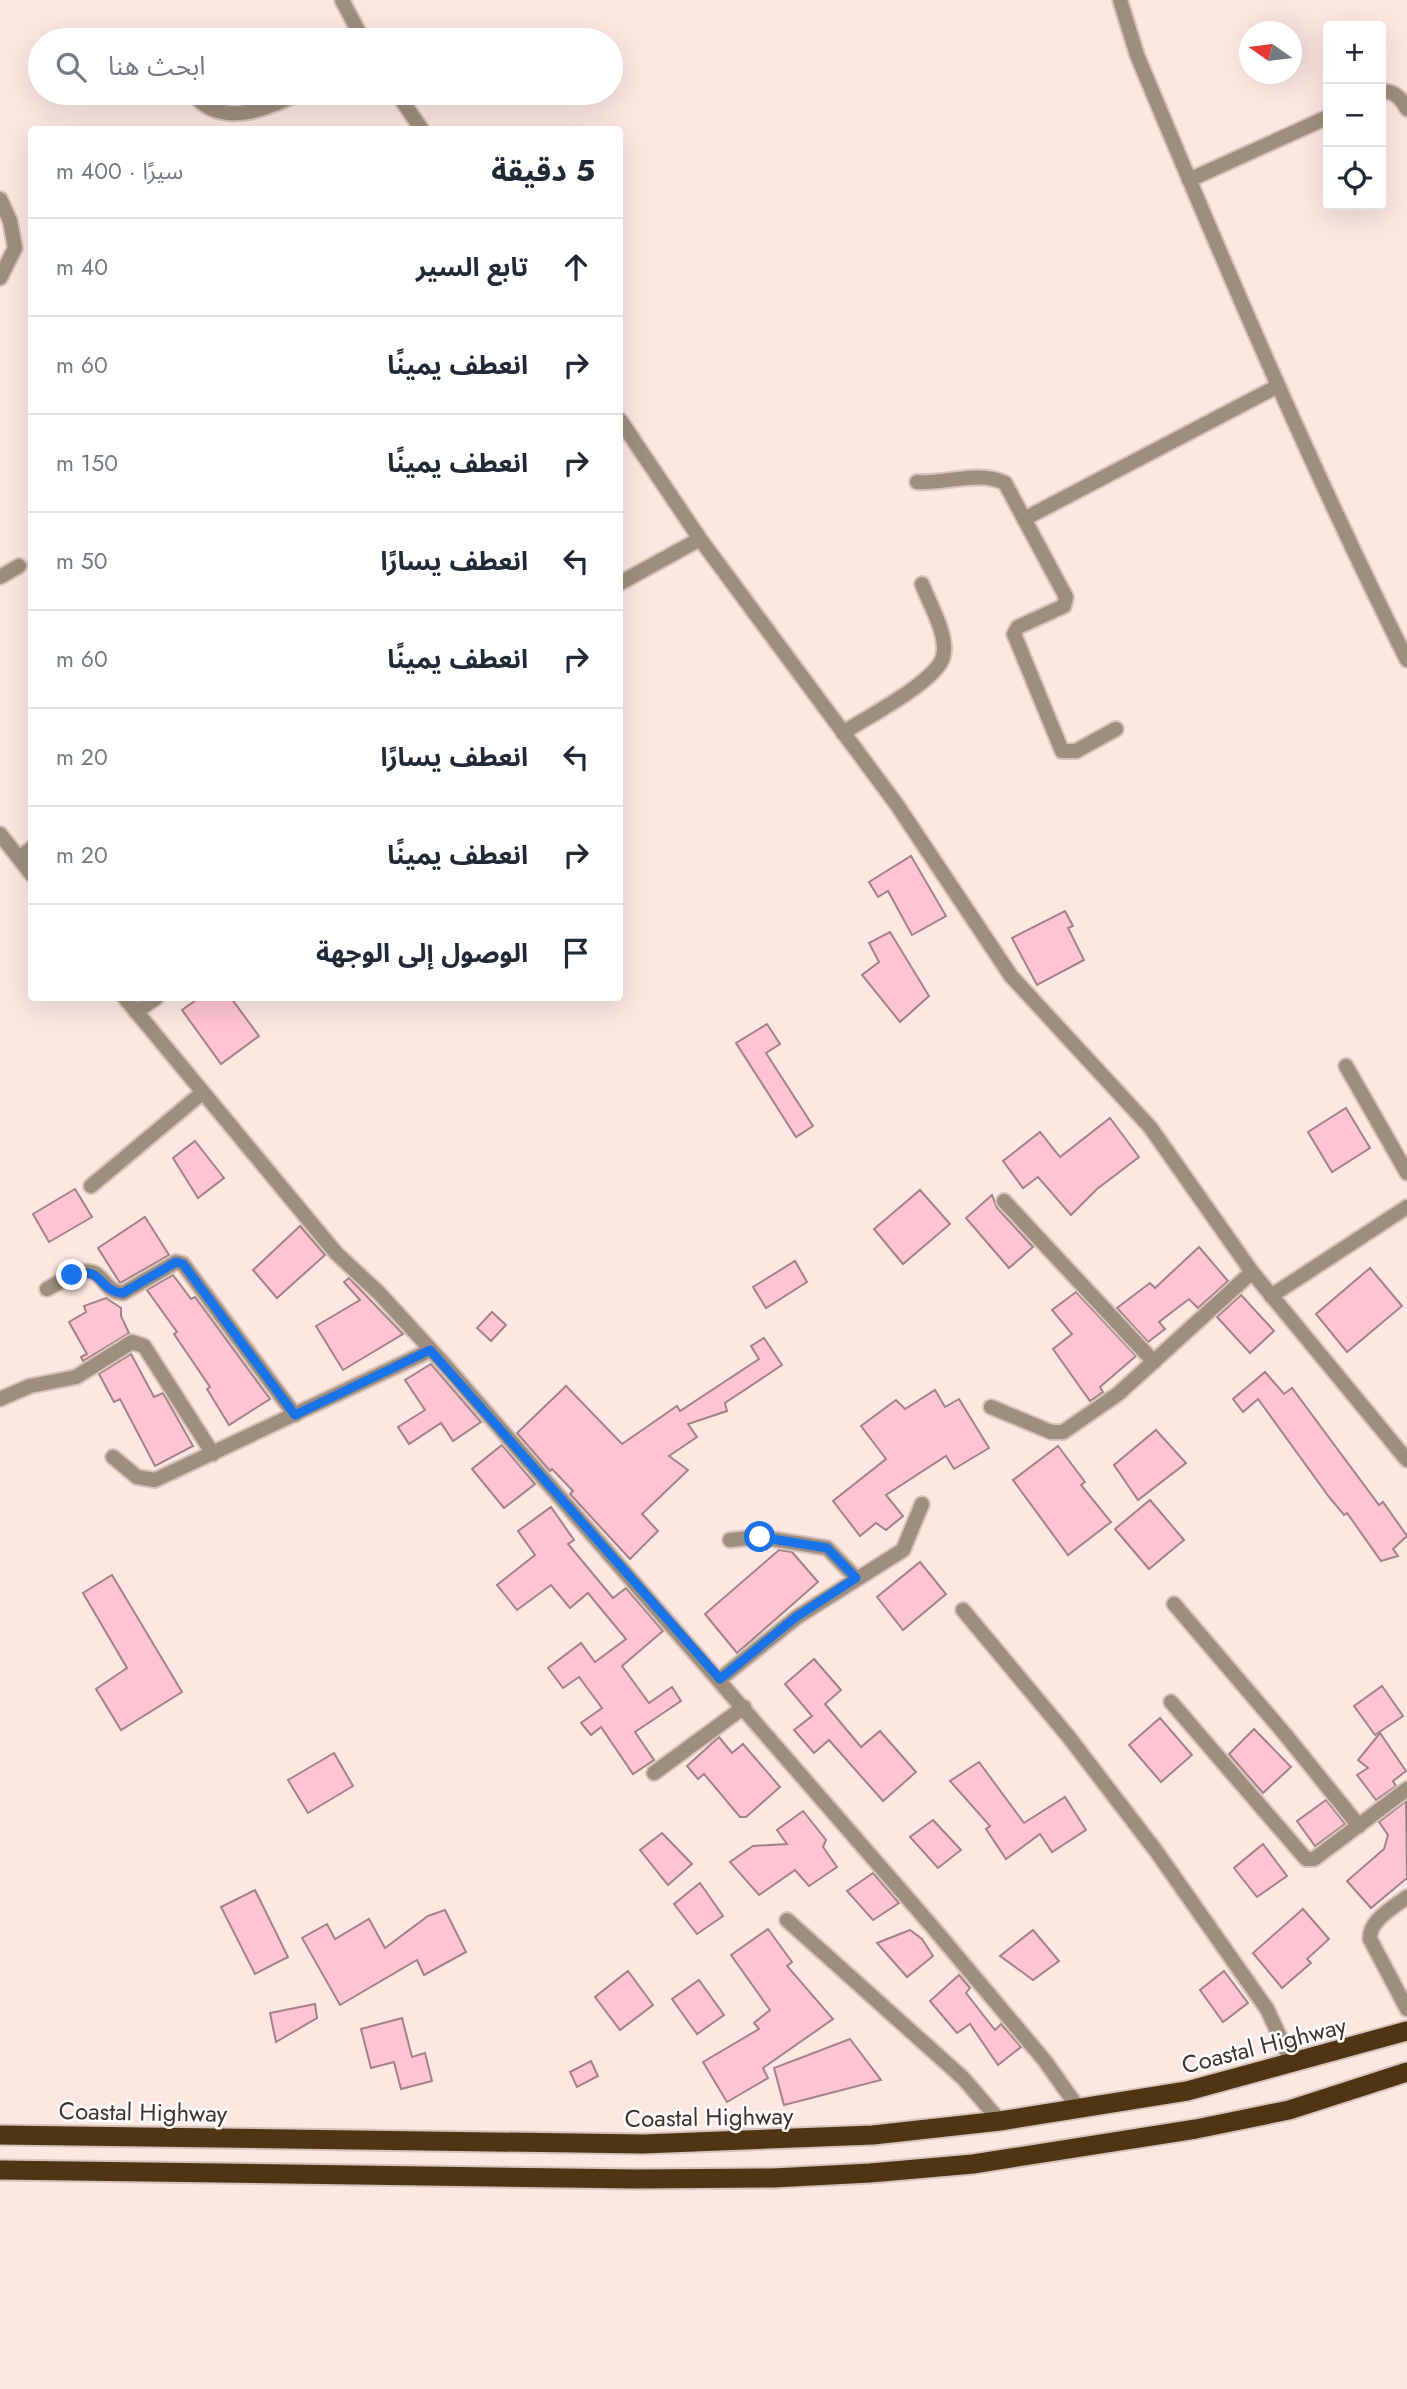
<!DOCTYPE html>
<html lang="ar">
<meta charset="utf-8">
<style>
:root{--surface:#fff;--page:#f6f6f7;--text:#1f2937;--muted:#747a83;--line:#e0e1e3}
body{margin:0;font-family:Jost,"Noto Sans Arabic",sans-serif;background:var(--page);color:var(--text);direction:rtl}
.controls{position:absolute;right:21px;top:21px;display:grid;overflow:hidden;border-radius:7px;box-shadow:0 7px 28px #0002}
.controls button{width:63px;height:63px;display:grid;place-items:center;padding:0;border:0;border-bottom:2px solid var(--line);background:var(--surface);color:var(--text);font:35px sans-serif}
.compass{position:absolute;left:1239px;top:21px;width:63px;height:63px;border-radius:50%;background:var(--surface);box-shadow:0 7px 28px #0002;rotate:284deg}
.stop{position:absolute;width:21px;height:21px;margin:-16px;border:5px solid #1a73e8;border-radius:50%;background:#fff}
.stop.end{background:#1a73e8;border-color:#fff;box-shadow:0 2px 7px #0008}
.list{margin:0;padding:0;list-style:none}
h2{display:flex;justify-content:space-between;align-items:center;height:91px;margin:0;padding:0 28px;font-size:30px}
h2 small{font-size:23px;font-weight:400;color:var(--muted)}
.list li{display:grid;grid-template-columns:46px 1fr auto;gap:21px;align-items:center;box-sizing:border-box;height:98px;padding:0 28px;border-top:2px solid var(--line)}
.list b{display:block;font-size:26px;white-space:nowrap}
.list em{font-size:23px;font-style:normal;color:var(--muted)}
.icon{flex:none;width:38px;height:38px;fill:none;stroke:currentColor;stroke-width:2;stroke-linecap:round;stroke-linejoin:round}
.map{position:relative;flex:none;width:1407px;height:2389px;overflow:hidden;direction:ltr}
.search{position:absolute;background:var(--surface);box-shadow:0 7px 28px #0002;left:28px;top:28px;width:595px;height:77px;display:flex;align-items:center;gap:18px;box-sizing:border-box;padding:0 24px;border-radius:38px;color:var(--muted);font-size:26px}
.panel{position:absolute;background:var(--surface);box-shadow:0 7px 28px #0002;left:28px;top:126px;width:595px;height:875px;border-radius:7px;direction:rtl}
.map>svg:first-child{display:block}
.building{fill:#ffc4d2;stroke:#a28188;stroke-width:2}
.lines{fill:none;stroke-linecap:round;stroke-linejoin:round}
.minor-casing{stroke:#d6c3bd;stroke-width:18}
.trunk-casing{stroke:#d6c3bd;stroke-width:23}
.minor{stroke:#9e8e7d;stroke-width:14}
.trunk{stroke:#513412;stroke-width:19}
.route{stroke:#1a73e8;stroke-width:9}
.labels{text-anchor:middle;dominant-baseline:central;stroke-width:5;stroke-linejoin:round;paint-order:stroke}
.street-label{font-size:24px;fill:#3f312d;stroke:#fff}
</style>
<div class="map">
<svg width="1407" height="2389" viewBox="0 0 1407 2389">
<rect width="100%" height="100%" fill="#fce7e1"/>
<g class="building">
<polygon points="911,856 946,916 912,935 888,891 878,897 869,882"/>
<polygon points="1065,911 1073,926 1068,928 1084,960 1037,985 1012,938"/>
<polygon points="890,932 929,996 900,1022 862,975 879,962 869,943"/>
<polygon points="199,998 231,998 259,1036 221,1064 182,1010"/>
<polygon points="767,1024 780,1044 766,1053 813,1126 796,1137 736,1043"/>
<polygon points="1346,1108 1370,1148 1332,1172 1308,1132"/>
<polygon points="1110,1118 1139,1157 1097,1189 1071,1215 1038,1177 1023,1188 1003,1161 1040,1132 1060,1157"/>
<polygon points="195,1141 224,1178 198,1198 173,1158"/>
<polygon points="75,1189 92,1217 49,1242 33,1214"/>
<polygon points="920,1190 950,1224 903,1264 874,1229"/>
<polygon points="992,1195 997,1208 1033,1247 1009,1268 966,1218"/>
<polygon points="145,1217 169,1255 120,1283 98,1248"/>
<polygon points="300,1226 325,1255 277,1298 253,1270"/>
<polygon points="1199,1247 1228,1281 1198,1308 1189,1299 1159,1322 1165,1329 1148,1342 1117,1308 1150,1283 1155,1288"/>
<polygon points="795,1261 807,1282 766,1308 753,1287"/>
<polygon points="1370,1268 1402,1306 1347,1352 1316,1314"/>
<polygon points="173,1275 191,1299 195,1297 270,1399 229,1425 207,1389 210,1387 174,1334 177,1332 147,1290"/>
<polygon points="349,1278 403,1334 343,1370 316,1326 360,1300 344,1282"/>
<polygon points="1076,1292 1136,1356 1100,1387 1103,1392 1090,1401 1053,1349 1072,1334 1052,1310"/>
<polygon points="1241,1295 1274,1331 1250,1353 1217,1317"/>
<polygon points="106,1298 121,1308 121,1316 129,1333 83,1361 81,1357 87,1354 69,1322 86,1312 84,1306"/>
<polygon points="492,1312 506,1325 491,1341 477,1328"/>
<polygon points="764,1338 782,1365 725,1403 727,1411 688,1424 697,1437 669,1456 688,1470 642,1514 658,1531 630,1559 570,1494 573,1491 552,1469 550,1471 517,1433 566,1386 622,1444 677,1406 680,1411 759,1359 751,1346"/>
<polygon points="131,1354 154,1397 163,1393 193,1446 155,1466 120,1399 114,1402 99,1374"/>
<polygon points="431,1364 481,1422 453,1441 441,1423 409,1444 398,1427 425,1410 405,1380"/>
<polygon points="1265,1372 1284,1394 1292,1388 1379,1505 1383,1502 1407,1536 1393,1549 1398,1556 1381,1561 1347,1513 1344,1515 1329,1497 1258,1399 1243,1412 1233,1399"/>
<polygon points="935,1390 945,1407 959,1399 989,1448 954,1469 946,1456 886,1495 903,1516 886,1530 876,1523 860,1536 833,1501 886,1459 861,1426 896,1400 905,1409"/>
<polygon points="1156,1430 1186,1463 1138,1500 1114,1465"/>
<polygon points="502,1445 535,1484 504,1508 472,1469"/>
<polygon points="1058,1446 1085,1482 1081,1485 1111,1522 1068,1555 1013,1480"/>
<polygon points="1150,1500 1184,1540 1149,1569 1115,1529"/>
<polygon points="551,1507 574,1540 568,1544 613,1598 626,1588 663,1631 622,1666 649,1703 672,1687 681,1701 635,1732 654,1760 633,1774 601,1727 591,1735 581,1723 602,1708 579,1677 563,1688 548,1668 581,1643 595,1662 626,1639 588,1593 570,1608 551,1585 517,1610 497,1585 535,1555 518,1531"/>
<polygon points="779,1550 792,1552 818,1582 737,1653 705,1614"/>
<polygon points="920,1562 946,1594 903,1630 877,1597"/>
<polygon points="112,1575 182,1692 121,1730 96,1689 127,1668 83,1593"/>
<polygon points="814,1659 841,1690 825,1704 861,1747 880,1731 916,1772 883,1801 829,1740 814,1753 794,1730 812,1716 785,1684"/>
<polygon points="1382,1686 1403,1716 1375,1735 1354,1706"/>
<polygon points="1160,1718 1192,1755 1161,1782 1129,1745"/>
<polygon points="1254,1729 1291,1767 1263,1793 1229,1754"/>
<polygon points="1380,1733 1406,1771 1393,1781 1396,1786 1376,1800 1357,1775 1368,1768 1358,1760"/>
<polygon points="719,1737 732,1753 743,1744 780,1787 746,1817 740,1817 704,1774 698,1779 687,1766"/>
<polygon points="334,1753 353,1786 308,1813 288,1780"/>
<polygon points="979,1762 1024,1823 1065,1797 1086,1830 1052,1852 1040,1834 1006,1859 986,1829 990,1826 950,1781"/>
<polygon points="1326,1800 1345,1824 1315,1846 1297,1821"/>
<polygon points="1406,1801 1407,1878 1371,1908 1347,1881 1384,1849 1388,1835 1379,1822"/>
<polygon points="803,1811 826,1840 823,1847 837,1867 809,1886 795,1870 759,1895 730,1862 753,1846 787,1844 777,1830"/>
<polygon points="933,1820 961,1850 938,1868 910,1837"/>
<polygon points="662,1833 692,1864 668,1885 640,1850"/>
<polygon points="1263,1844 1287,1876 1257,1897 1234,1868"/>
<polygon points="873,1873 899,1903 873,1920 847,1891"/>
<polygon points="700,1883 723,1916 697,1934 674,1904"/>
<polygon points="255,1890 288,1957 255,1974 221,1907"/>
<polygon points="1303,1909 1329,1939 1307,1959 1311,1963 1282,1988 1253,1953"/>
<polygon points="445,1910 466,1952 424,1975 417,1960 340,2005 302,1938 327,1924 335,1939 369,1919 385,1948 428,1916"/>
<polygon points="768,1929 792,1962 787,1966 833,2019 763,2068 768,2078 727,2102 703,2062 759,2029 754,2023 770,2010 731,1955"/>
<polygon points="910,1930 922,1939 933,1956 907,1977 877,1943"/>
<polygon points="1033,1930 1059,1961 1033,1980 1000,1956"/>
<polygon points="628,1971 653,2005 620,2030 595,1997"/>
<polygon points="1224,1971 1248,2003 1223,2022 1200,1990"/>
<polygon points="959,1975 970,1988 966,1993 995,2030 1001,2024 1021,2047 998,2065 970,2024 957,2033 930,2001"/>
<polygon points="699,1980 724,2015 697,2034 672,1999"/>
<polygon points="315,2004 317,2018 276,2042 270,2013"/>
<polygon points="402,2018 412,2057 425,2053 432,2081 401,2089 394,2062 371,2068 361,2029"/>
<polygon points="850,2039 881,2080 784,2105 774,2068"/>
<polygon points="591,2061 598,2076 577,2087 570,2072"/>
</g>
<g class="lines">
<defs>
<g id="minor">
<polyline points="342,0 363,40"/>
<path d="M1120,0L1137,55C1222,259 1308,462 1407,660"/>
<path d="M1381,92C1394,90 1401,98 1407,109"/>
<path d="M192,93C221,129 266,109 300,93"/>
<polyline points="397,93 422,130"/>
<polyline points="1189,180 1328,117"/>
<polyline points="0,199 10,221 15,248 0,278"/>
<polyline points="620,420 700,539 897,805 1011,976 1150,1127 1252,1272 1407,1460"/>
<path d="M917,482C945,484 980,470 1005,483L1066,597L1064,606L1018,627L1014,634L1062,751H1076L1116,729"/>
<polyline points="1024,519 1278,386"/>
<polyline points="0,577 19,566"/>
<polyline points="620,583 700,539"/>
<path d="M843,733C865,718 936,682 943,657C949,636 929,603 922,584"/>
<polyline points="0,834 32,875"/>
<polyline points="19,858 32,848"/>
<polyline points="125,998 336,1253 379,1293 445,1365 930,1924 1045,2061 1079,2109"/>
<polyline points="136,1012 156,998"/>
<polyline points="1346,1066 1407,1173"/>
<polyline points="91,1186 202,1093"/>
<polyline points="1004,1201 1154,1362"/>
<path d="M47,1289C59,1283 82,1265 96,1274C106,1281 108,1292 123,1293L176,1262L183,1264L295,1415"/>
<polyline points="1271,1296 1407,1207"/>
<polyline points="0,1399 30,1386 76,1377 132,1342 144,1346 213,1454"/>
<polyline points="991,1407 1051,1432 1063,1432 1118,1394 1252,1272"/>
<polyline points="113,1457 137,1477 155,1480 431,1350"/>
<polyline points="730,1540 760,1537 827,1548 856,1578"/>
<polyline points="1174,1604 1284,1733 1359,1826"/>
<polyline points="963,1610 1068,1736 1156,1851 1267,2009 1292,2063"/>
<polyline points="720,1679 797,1617 903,1550 922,1504"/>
<polyline points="1171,1702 1306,1859 1314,1859 1407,1789"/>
<polyline points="654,1773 744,1707"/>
<path d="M1407,1897C1394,1907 1369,1920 1370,1939L1407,2009"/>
<polyline points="787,1920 963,2078 1000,2121"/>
</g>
<g id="trunk">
<polyline points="0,2135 643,2144 873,2135 1000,2121 1187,2091 1407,2031"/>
<polyline points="0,2170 637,2179 773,2178 870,2173 973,2164 1196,2129 1289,2110 1407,2072"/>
</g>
</defs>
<use href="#minor" class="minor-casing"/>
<use href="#trunk" class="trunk-casing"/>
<use href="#minor" class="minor"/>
<use href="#trunk" class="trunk"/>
</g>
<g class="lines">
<path class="route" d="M72,1275C104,1265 97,1291 123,1293L176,1262L183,1264L295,1415L430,1350L720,1679L796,1617L856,1578L827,1548L760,1537"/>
</g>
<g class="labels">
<g class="street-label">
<text transform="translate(1264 2045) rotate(-14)">Coastal Highway</text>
<text transform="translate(143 2112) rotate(1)">Coastal Highway</text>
<text transform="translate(709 2117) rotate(-1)">Coastal Highway</text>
</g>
</g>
</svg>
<div class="controls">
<button>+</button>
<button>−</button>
<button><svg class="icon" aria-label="locate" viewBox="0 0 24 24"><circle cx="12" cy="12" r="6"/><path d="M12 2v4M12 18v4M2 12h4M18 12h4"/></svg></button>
</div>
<svg class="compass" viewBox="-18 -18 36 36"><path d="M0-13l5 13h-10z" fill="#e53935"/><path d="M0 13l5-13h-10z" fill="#747a83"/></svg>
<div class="stop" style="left:760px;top:1537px"></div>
<div class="stop end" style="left:72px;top:1275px"></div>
<div class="search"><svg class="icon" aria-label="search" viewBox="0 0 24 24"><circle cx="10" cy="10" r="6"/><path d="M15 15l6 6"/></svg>ابحث هنا</div>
<section class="panel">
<h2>5 دقيقة<small>سيرًا · 400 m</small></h2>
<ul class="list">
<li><svg class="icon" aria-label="ahead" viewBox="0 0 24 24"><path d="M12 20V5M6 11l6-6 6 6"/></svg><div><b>تابع السير</b></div><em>40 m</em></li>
<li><svg class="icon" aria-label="right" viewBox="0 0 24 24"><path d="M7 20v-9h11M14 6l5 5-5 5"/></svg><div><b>انعطف يمينًا</b></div><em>60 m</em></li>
<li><svg class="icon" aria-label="right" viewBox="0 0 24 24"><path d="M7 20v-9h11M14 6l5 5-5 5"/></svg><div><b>انعطف يمينًا</b></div><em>150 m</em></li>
<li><svg class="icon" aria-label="left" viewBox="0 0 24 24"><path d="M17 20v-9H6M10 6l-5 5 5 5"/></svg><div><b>انعطف يسارًا</b></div><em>50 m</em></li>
<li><svg class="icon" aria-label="right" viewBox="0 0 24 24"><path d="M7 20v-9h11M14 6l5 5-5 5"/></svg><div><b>انعطف يمينًا</b></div><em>60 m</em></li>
<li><svg class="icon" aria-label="left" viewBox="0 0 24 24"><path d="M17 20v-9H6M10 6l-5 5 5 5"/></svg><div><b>انعطف يسارًا</b></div><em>20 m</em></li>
<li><svg class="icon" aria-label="right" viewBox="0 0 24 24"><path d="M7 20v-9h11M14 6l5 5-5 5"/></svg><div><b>انعطف يمينًا</b></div><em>20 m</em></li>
<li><svg class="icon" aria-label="arrive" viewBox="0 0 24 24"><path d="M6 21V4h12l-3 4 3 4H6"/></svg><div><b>الوصول إلى الوجهة</b></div></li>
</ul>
</section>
</div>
